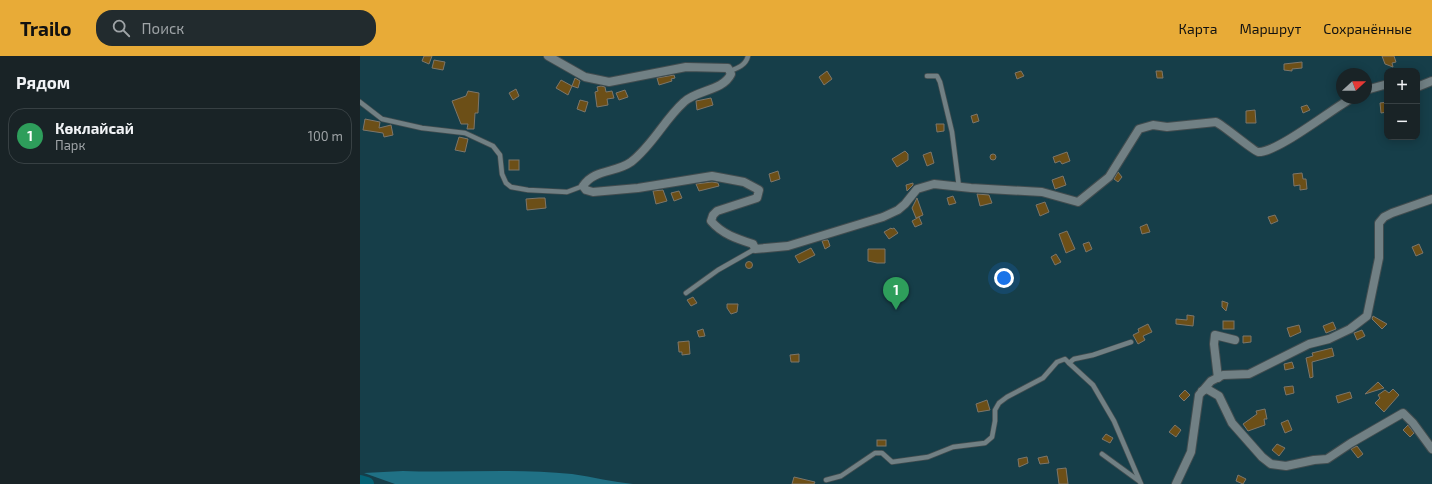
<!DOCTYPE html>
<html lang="ru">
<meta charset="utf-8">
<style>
:root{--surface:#192326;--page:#222b2e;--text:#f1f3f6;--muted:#9fa4a7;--line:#374043;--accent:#e8ab37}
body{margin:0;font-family:"Exo 2",sans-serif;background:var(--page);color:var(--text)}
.controls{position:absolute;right:12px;top:12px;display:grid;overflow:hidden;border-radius:8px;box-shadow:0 2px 10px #0003}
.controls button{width:36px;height:36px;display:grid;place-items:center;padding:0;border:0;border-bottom:1px solid var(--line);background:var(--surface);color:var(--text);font:20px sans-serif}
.compass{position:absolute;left:976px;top:12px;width:36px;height:36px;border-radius:50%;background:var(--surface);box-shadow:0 2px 10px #0003;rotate:69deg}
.you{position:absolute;left:644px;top:222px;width:14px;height:14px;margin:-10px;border:3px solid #fff;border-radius:50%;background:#1a73e8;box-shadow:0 0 0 6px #1a73e833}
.badge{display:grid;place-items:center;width:26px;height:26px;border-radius:50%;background:var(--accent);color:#fff;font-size:13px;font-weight:700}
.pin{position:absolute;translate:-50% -33px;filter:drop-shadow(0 1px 2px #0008)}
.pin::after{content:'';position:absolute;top:21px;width:14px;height:12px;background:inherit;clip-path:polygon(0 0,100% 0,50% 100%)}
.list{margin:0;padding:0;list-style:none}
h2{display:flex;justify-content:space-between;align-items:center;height:52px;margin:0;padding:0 16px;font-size:17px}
h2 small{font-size:13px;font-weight:400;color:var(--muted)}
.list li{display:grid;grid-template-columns:26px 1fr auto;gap:12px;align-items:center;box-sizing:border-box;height:56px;margin:0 8px 8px;padding:0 8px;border:1px solid var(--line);border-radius:16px}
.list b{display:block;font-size:15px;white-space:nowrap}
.list p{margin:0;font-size:13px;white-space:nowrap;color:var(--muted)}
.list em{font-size:13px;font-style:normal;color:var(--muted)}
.icon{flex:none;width:22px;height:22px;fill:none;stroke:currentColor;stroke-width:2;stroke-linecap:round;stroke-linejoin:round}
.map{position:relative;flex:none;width:1072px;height:428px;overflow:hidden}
header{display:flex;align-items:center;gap:24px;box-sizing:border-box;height:56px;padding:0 20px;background:var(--accent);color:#111}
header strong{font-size:19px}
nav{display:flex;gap:22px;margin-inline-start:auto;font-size:14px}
.search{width:280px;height:36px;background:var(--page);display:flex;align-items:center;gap:10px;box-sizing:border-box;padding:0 14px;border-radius:16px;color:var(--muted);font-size:15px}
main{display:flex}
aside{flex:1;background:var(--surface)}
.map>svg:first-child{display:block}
.green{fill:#163e49;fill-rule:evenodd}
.forest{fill:#207185}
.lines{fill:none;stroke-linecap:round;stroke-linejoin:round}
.river{stroke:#056275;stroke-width:14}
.building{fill:#6c4f17;stroke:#7d766a}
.service-casing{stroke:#414c4f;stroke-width:6}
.minor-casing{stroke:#414c4f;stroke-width:10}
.service{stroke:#718084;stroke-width:4.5}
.minor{stroke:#718084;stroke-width:8}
</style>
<header>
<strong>Trailo</strong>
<div class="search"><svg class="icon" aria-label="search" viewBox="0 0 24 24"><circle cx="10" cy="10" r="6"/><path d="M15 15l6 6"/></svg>Поиск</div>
<nav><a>Карта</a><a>Маршрут</a><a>Сохранённые</a></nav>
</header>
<main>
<aside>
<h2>Рядом<small></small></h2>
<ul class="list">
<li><span class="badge" style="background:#2e9e5b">1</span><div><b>Көклайсай</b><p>Парк</p></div><em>100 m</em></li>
</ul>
</aside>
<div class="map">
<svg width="1072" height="428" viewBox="0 0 1072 428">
<rect width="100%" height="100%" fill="#212f33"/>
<path class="green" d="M0,0H1072V428H0ZM1027,15H1057V81H1027ZM982,18H1006V42H982Z"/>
<path class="forest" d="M43,415C99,417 157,412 212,418C233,421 253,426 273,428H35L4,417Z"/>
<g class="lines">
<polyline class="river" points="0,426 7,428"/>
</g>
<g class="building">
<polygon points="64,0 72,0 69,8 62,5"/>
<polygon points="1022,0 1034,0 1036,6 1032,7 1033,11 1025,8"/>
<polygon points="74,4 85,6 83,14 72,12"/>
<polygon points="942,6 942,12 932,13 932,15 924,14 924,8"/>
<polygon points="467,15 472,23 464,29 459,21"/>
<polygon points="661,15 664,20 657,23 655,17"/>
<polygon points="796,15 802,15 803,22 797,22"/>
<polygon points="314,19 315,22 311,23 312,25 299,29 297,22"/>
<polygon points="215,22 220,25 218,32 212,30"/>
<polygon points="201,24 212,30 208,39 196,32"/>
<polygon points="241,30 245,31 246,36 252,35 254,42 247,43 248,49 237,51 235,36 238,35 237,31"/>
<polygon points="156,33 159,40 153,44 149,37"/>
<polygon points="265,34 268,41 259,44 256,37"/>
<polygon points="108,35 119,37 118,57 115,57 114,73 107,73 108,68 101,68 92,45 106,40"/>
<polygon points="351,42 353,49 337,54 336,45"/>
<polygon points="220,44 228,46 225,56 217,53"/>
<polygon points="1027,46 1027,56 1021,57 1020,47"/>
<polygon points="947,49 950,54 943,57 941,51"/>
<polygon points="895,54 896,67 886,67 886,55"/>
<polygon points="617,58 619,65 613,67 611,60"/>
<polygon points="5,63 20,66 19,72 31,69 33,79 24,81 23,77 3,74"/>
<polygon points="576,68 584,68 584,75 577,76"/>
<polygon points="99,81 108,83 105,96 95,94"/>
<polygon points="545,95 548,98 548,104 537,111 532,103"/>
<polygon points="571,96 574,107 567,110 563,99"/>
<polygon points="707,96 710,105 702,108 700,105 695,107 693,101"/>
<circle cx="633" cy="101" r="3"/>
<rect x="149" y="104" width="10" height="10"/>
<polygon points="418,115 420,123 411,126 409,118"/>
<polygon points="758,116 762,121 758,126 754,123"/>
<polygon points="942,117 943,123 946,123 947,133 940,134 940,129 934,130 933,118"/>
<polygon points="703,120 706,129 695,133 692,124"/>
<polygon points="352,126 358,127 359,130 339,135 336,128"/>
<polygon points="553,127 553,129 547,135 546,129"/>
<polygon points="303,134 307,145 296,148 293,135"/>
<polygon points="319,135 322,142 314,145 311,137"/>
<polygon points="617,138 629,139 632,147 620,150"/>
<polygon points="593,140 596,147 589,149 587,142"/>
<polygon points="179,142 185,142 186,152 167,154 166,143"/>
<polygon points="557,142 563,159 556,162 552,152"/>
<polygon points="685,146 689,156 680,160 676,149"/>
<polygon points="915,159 918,165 911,168 908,161"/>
<polygon points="559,161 562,168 555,171 552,165"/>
<polygon points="787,168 790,176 782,178 780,171"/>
<polygon points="531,172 532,173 534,172 538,177 529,183 524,176"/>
<polygon points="707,175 715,193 706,197 699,178"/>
<polygon points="466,184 468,184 470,190 465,193 462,185"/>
<polygon points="729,186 732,193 726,196 723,188"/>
<polygon points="1059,188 1063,197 1056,200 1052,191"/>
<polygon points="451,192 455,199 439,207 435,200"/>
<polygon points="508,193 525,193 525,207 517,207 508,205"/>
<polygon points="696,198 701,206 695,209 691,201"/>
<circle cx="389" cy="209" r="3.5"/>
<polygon points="534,232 536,237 530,239 528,234"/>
<polygon points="333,241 337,247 331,250 327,244"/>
<polygon points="862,245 868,247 866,255 862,251"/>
<polygon points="367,248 378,248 377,256 371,258 367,252"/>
<polygon points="827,259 834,260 833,270 816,268 816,263 827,264"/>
<polygon points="1013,260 1027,268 1022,273 1012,263"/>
<rect x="863" y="265" width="11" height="8"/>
<polygon points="973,266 976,273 966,277 963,270"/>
<polygon points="788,268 792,276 783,280 785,284 778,288 773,279 779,276 778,273"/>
<polygon points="939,269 941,276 930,281 927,272"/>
<polygon points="343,273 345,280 339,281 337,275"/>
<polygon points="1002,274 1005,280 997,284 994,277"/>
<polygon points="883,280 891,280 891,286 883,287"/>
<polygon points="329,285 330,298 322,299 322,296 319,296 318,286"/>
<polygon points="972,292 974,300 952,306 953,321 950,322 946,302 953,300 952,297"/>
<polygon points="439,298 439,306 431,306 430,299"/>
<polygon points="932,306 934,312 925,314 924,308"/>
<polygon points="1018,326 1024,332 1005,338"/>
<polygon points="933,330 934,337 926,339 924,331"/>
<polygon points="1033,333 1039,339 1024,356 1015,347 1020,342 1018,339 1025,334 1029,337"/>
<polygon points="825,334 830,339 824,345 819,340"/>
<polygon points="990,336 992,342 978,347 976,340"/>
<polygon points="627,344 630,354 618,356 616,348"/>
<polygon points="905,353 907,363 904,363 905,369 888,375 883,368 897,358 896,355"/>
<polygon points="928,364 932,374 925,377 921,367"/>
<polygon points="815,369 821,374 816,381 809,376"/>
<polygon points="1048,369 1054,377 1050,381 1043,374"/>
<polygon points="746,378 753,382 750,387 742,383"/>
<rect x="517" y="384" width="9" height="6"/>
<polygon points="917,388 925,392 919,400 912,394"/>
<polygon points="997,390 1003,398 998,402 991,393"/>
<polygon points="687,400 689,407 680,408 678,402"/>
<polygon points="667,401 668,407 659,411 658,403"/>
<polygon points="706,412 708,428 699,428 697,413"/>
<polygon points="878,419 886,423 883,428 876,425"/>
<polygon points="434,421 455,426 454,428 432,428"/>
</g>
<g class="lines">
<defs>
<g id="service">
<path d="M370,15C378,12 386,9 388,0"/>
<polyline points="567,20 577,20 580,26 592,76 599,131"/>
<polyline points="0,46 22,63 62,72 105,77 133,90 140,99 142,118 146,127 151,131 168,134 207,136 223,130"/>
<polyline points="326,237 358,214 395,193"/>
<polyline points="771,286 733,299 714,303 709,307 733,329 754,365 781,428"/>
<polyline points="742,398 779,425"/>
<polyline points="466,424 481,420 515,397 522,397 532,406 568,401 593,391 625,387 632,381 635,365 635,354 639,347 647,341 683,322 697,306 705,303 709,307"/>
</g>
<g id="minor">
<path d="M188,0L225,21L249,26L326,11L368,12L371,18C363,35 336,34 324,46C304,64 293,89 271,106C256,117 234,113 223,130L226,134L233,136L278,132L352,120L384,126L399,134L397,142L357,155L353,159L351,165C362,178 377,183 393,188L395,193L428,190L523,161L538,154L545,148L557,133L574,128L611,132L682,136L718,146L749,121L779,73L793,69L807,71L856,66C864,70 895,96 898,96C917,97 972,53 992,42"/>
<polyline points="1057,31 1072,25"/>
<polyline points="1006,34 1024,29 1027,30"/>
<polyline points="858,322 854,288 855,279 875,284"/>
<polyline points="842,335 847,333 859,340 872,367 902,401 911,408 926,410 954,404 967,403 991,387 1043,357 1053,367 1072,393"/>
<polyline points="816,428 831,396 839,339 851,325 863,319 889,318 949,288 969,283 990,273 1007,260 1019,202 1019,167 1024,161 1032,157 1072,143"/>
</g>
</defs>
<use href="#service" class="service-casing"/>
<use href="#minor" class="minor-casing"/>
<use href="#service" class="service"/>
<use href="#minor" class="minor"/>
</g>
</svg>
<div class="controls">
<button>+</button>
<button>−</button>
</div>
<svg class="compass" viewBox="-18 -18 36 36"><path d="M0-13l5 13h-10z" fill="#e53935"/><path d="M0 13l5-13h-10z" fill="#9fa4a7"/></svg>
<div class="you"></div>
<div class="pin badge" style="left:536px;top:254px;background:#2e9e5b">1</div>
</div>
</main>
